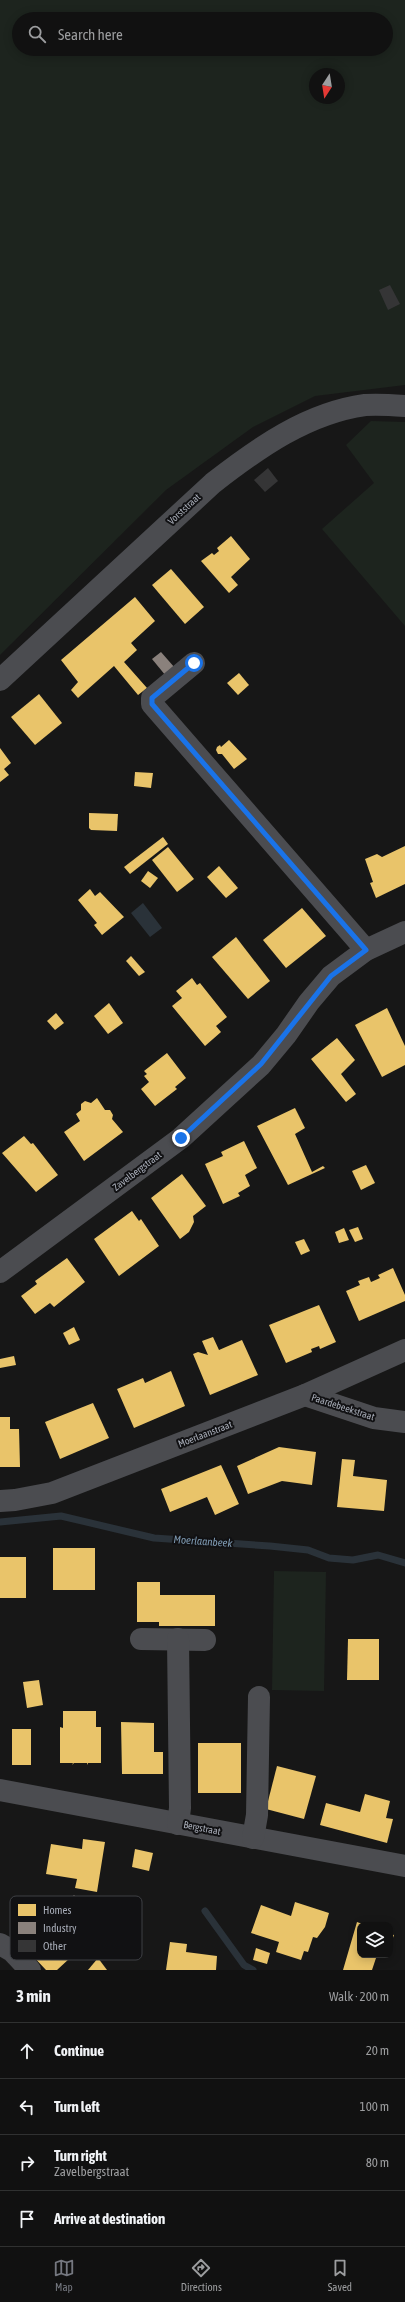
<!DOCTYPE html>
<meta charset="utf-8">
<style>
:root{--surface:#111;--page:#1a1a1a;--text:#f1f3f6;--muted:#9c9d9f;--line:#303131;--accent:#757880}
body{margin:0;font-family:"Asap Condensed",sans-serif;background:var(--page);color:var(--text)}
.controls{position:absolute;right:12px;bottom:12px;display:grid;overflow:hidden;border-radius:8px;box-shadow:0 2px 10px #0003}
.controls button{width:36px;height:36px;display:grid;place-items:center;padding:0;border:0;border-bottom:1px solid var(--line);background:var(--surface);color:var(--text);font:20px sans-serif}
.compass{position:absolute;left:309px;top:68px;width:36px;height:36px;border-radius:50%;background:var(--surface);box-shadow:0 2px 10px #0003;rotate:192deg}
.stop{position:absolute;width:12px;height:12px;margin:-9px;border:3px solid #1a73e8;border-radius:50%;background:#fff}
.stop.end{background:#1a73e8;border-color:#fff;box-shadow:0 1px 4px #0008}
.list{margin:0;padding:0;list-style:none}
h2{display:flex;justify-content:space-between;align-items:center;height:52px;margin:0;padding:0 16px;font-size:17px}
h2 small{font-size:13px;font-weight:400;color:var(--muted)}
.list li{display:grid;grid-template-columns:26px 1fr auto;gap:12px;align-items:center;box-sizing:border-box;height:56px;padding:0 16px;border-top:1px solid var(--line)}
.list b{display:block;font-size:15px;white-space:nowrap}
.list p{margin:0;font-size:13px;white-space:nowrap;color:var(--muted)}
.list em{font-size:13px;font-style:normal;color:var(--muted)}
.icon{flex:none;width:22px;height:22px;fill:none;stroke:currentColor;stroke-width:2;stroke-linecap:round;stroke-linejoin:round}
.map{position:relative;flex:none;width:405px;height:1970px;overflow:hidden}
.search{position:absolute;background:var(--surface);box-shadow:0 2px 10px #0003;left:12px;right:12px;top:12px;height:44px;display:flex;align-items:center;gap:10px;box-sizing:border-box;padding:0 14px;border-radius:22px;color:var(--muted);font-size:15px}
.sheet{height:276px;background:var(--surface)}
nav{display:flex;justify-content:space-around;align-items:center;box-sizing:border-box;height:56px;border-top:1px solid var(--line);background:var(--surface);font-size:11px;color:var(--muted)}
nav a{display:grid;justify-items:center;gap:2px}
nav .on{color:var(--accent)}
.map>svg:first-child{display:block}
.green{fill:#1d241e;fill-rule:evenodd}
.water{fill:#2a3239}
.homes{fill:#e9c46a}
.industry{fill:#8a817c}
.lines{fill:none;stroke-linecap:round;stroke-linejoin:round}
.stream{stroke:#2a3239;stroke-width:7}
.building{fill:#353536}
.minor{stroke:#4b4c50;stroke-width:22}
.route{stroke:#1a73e8;stroke-width:5}
.labels{text-anchor:middle;dominant-baseline:central;stroke-width:4;stroke-linejoin:round;paint-order:stroke}
.street-label{font-size:10px;fill:#a8adb8;stroke:#111113}
.water-label{font-size:11px;font-style:italic;fill:#7f9bb3;stroke:#111113}
.key{fill:#111113;stroke:#3e4045;stroke-width:1}
.key-label{font-size:11px;fill:#a8adb8}
</style>
<div class="map">
<svg width="405" height="1970" viewBox="0 0 405 1970">
<rect width="100%" height="100%" fill="#171717"/>
<g class="green">
<path d="M0,0H405V385L315,396L253,427L166,490L0,655ZM19,19H386V49H19ZM315,74H339V98H315Z"/>
<polygon points="371,421 405,422 405,626 322,529 374,483 346,445"/>
<polygon points="274,1571 326,1572 324,1691 272,1690"/>
</g>
<polygon class="water" points="143,903 162,928 150,937 131,913"/>
<g class="homes">
<polygon points="231,536 250,559 231,577 238,585 229,593 201,561 212,553 214,555 219,551 217,548"/>
<polygon points="171,569 204,607 185,624 152,585"/>
<polygon points="135,597 155,621 131,643 137,650 124,662 147,688 138,695 114,666 78,698 71,690 78,682 61,660"/>
<polygon points="239,673 249,685 238,695 227,683"/>
<polygon points="39,694 62,723 35,745 11,717"/>
<polygon points="229,740 247,759 234,769 222,754 218,754 216,750 217,747 220,745 221,747"/>
<polygon points="0,748 11,763 4,769 9,775 0,782"/>
<polygon points="135,772 153,773 151,788 134,786"/>
<polygon points="89,813 118,814 117,831 91,830 89,828"/>
<polygon points="163,837 168,844 130,874 124,867"/>
<polygon points="405,846 405,884 376,898 370,883 373,882 365,859 377,854 382,857"/>
<polygon points="168,847 194,879 177,892 152,860"/>
<polygon points="219,866 238,888 226,898 207,877"/>
<polygon points="148,871 158,878 150,888 141,881"/>
<polygon points="90,889 95,896 100,892 124,917 102,935 94,925 97,923 78,900"/>
<polygon points="302,908 326,936 286,968 263,940"/>
<polygon points="236,937 270,981 248,999 212,957"/>
<polygon points="131,956 145,972 139,976 126,961"/>
<polygon points="192,978 197,985 200,983 227,1017 216,1026 221,1032 205,1046 172,1006 182,998 176,991"/>
<polygon points="109,1003 123,1023 108,1034 94,1016"/>
<polygon points="387,1008 405,1046 405,1065 382,1077 355,1025"/>
<polygon points="56,1013 64,1023 55,1030 47,1021"/>
<polygon points="337,1038 355,1060 341,1074 356,1094 346,1102 311,1059"/>
<polygon points="167,1053 186,1078 175,1087 177,1089 155,1106 141,1089 149,1082 144,1076 147,1074 144,1071"/>
<polygon points="97,1098 105,1110 110,1110 113,1115 112,1119 123,1132 84,1161 64,1132 80,1121 76,1114 81,1110 81,1104 85,1101 91,1103"/>
<polygon points="295,1108 305,1128 295,1134 312,1172 323,1166 325,1168 288,1185 257,1126"/>
<polygon points="24,1136 31,1144 33,1143 58,1175 36,1192 2,1153"/>
<polygon points="244,1141 257,1168 245,1175 250,1186 238,1193 240,1196 223,1204 205,1164 223,1156 221,1152"/>
<polygon points="366,1165 375,1183 361,1190 352,1171"/>
<polygon points="182,1174 206,1206 193,1216 194,1222 189,1232 180,1239 151,1198"/>
<polygon points="132,1211 139,1221 141,1219 159,1246 119,1276 94,1239"/>
<polygon points="358,1227 363,1239 355,1242 349,1230"/>
<polygon points="344,1228 349,1240 339,1243 335,1232"/>
<polygon points="304,1239 310,1251 301,1255 295,1242"/>
<polygon points="67,1258 85,1282 54,1307 50,1303 35,1314 21,1296 37,1284 35,1281"/>
<polygon points="393,1268 405,1295 405,1301 359,1321 346,1291 360,1285 358,1281 369,1277 371,1282 380,1278 378,1275"/>
<polygon points="319,1305 336,1342 320,1349 319,1346 311,1349 312,1352 286,1363 269,1325"/>
<polygon points="74,1327 80,1340 69,1345 63,1333"/>
<polygon points="213,1337 219,1350 242,1340 258,1375 210,1395 193,1354 198,1352 208,1355 202,1341"/>
<polygon points="14,1356 16,1365 0,1368 0,1359"/>
<polygon points="171,1371 185,1406 134,1428 117,1389 143,1378 145,1383"/>
<polygon points="93,1403 109,1438 60,1459 45,1422"/>
<polygon points="0,1417 10,1417 10,1429 19,1429 20,1467 0,1467"/>
<polygon points="279,1447 316,1452 312,1485 282,1481 248,1494 237,1466"/>
<polygon points="342,1459 355,1460 353,1476 387,1480 384,1511 337,1507"/>
<polygon points="221,1465 239,1504 215,1515 207,1497 170,1512 161,1489"/>
<rect x="53" y="1548" width="42" height="42"/>
<rect x="0" y="1557" width="26" height="41"/>
<polygon points="137,1582 160,1582 160,1595 215,1595 215,1626 159,1626 159,1622 137,1622"/>
<polygon points="348,1639 379,1639 379,1680 347,1680"/>
<polygon points="39,1680 43,1705 27,1708 23,1682"/>
<polygon points="63,1711 96,1711 96,1727 101,1727 101,1763 88,1763 87,1765 87,1763 74,1763 72,1765 73,1763 60,1763 60,1727 63,1728"/>
<polygon points="121,1722 154,1723 154,1752 163,1752 163,1774 122,1774"/>
<rect x="12" y="1729" width="19" height="36"/>
<rect x="198" y="1743" width="43" height="50"/>
<polygon points="277,1766 316,1776 304,1819 266,1809"/>
<polygon points="365,1794 390,1801 386,1818 393,1819 387,1843 320,1825 326,1803 360,1812"/>
<polygon points="83,1839 105,1842 97,1892 75,1888 77,1879 46,1874 51,1844 82,1849"/>
<polygon points="135,1849 153,1853 149,1871 132,1867"/>
<polygon points="295,1902 329,1913 325,1927 317,1938 313,1937 308,1952 304,1951 301,1960 276,1952 279,1942 251,1933 261,1905 291,1916"/>
<polygon points="60,1922 69,1931 63,1938 68,1943 74,1936 83,1946 57,1970 46,1970 30,1953"/>
<polygon points="357,1922 365,1925 360,1925 360,1955 377,1955 372,1970 343,1970"/>
<polygon points="390,1934 394,1935 390,1946"/>
<polygon points="170,1942 187,1944 186,1952 217,1956 216,1970 166,1970"/>
<polygon points="256,1948 270,1953 267,1964 253,1960"/>
<polygon points="98,1958 107,1970 88,1970"/>
</g>
<g class="industry">
<polygon points="161,652 175,668 166,676 152,659"/>
<polygon points="74,1895 86,1907 69,1923 58,1911"/>
</g>
<g class="lines">
<g class="stream">
<polyline points="0,1522 61,1516 154,1538 270,1546 308,1550 329,1558 353,1560 378,1555 405,1563"/>
<polyline points="205,1911 244,1965 253,1970"/>
</g>
</g>
<g class="building">
<polygon points="390,285 400,304 388,310 379,290"/>
<polygon points="268,468 278,481 265,492 254,480"/>
</g>
<g class="lines">
<g class="minor">
<polyline points="194,663 152,698 152,704 366,950"/>
<path d="M0,680L213,483C258,448 307,413 365,405C378,404 392,405 405,406"/>
<polyline points="0,1272 181,1138 261,1065 286,1035 309,1002 331,976 366,950 405,932"/>
<polyline points="305,1395 374,1418 405,1422"/>
<polyline points="0,1501 15,1500 52,1493 305,1395 405,1350"/>
<polyline points="141,1639 205,1640"/>
<polyline points="0,1790 405,1866"/>
<polyline points="178,1824 180,1808 178,1639"/>
<polyline points="253,1838 257,1815 259,1697"/>
<polyline points="0,1944 12,1951 30,1970"/>
</g>
</g>
<g class="lines">
<polyline class="route" points="181,1138 261,1064 331,976 366,950 152,704 152,698 194,663"/>
</g>
<g class="labels">
<g class="street-label">
<text transform="translate(184 509) rotate(-43)">Vorststraat</text>
<text transform="translate(137 1171) rotate(-37)">Zavelbergstraat</text>
<text transform="translate(343 1407) rotate(18)">Paardebeekstraat</text>
<text transform="translate(205 1434) rotate(-21)">Moerlaanstraat</text>
<text transform="translate(202 1828) rotate(11)">Bergstraat</text>
</g>
<g class="water-label">
<text transform="translate(203 1541) rotate(4)">Moerlaanbeek</text>
</g>
</g>
<rect x="10" y="1896" width="132" height="64" rx="6" class="key"/>
<rect x="18" y="1904" width="18" height="12" fill="#e9c46a"/>
<rect x="18" y="1922" width="18" height="12" fill="#8a817c"/>
<rect x="18" y="1940" width="18" height="12" fill="#353536"/>
<g class="key-label">
<text x="43" y="1914">Homes</text>
<text x="43" y="1932">Industry</text>
<text x="43" y="1950">Other</text>
</g>
</svg>
<div class="controls">
<button><svg class="icon" aria-label="layers" viewBox="0 0 24 24"><path d="M12 4l9 5-9 5-9-5zM3 14l9 5 9-5"/></svg></button>
</div>
<svg class="compass" viewBox="-18 -18 36 36"><path d="M0-13l5 13h-10z" fill="#e53935"/><path d="M0 13l5-13h-10z" fill="#9c9d9f"/></svg>
<div class="stop" style="left:194px;top:663px"></div>
<div class="stop end" style="left:181px;top:1138px"></div>
<div class="search"><svg class="icon" aria-label="search" viewBox="0 0 24 24"><circle cx="10" cy="10" r="6"/><path d="M15 15l6 6"/></svg>Search here</div>
</div>
<section class="sheet">
<h2>3 min<small>Walk · 200 m</small></h2>
<ul class="list">
<li><svg class="icon" aria-label="ahead" viewBox="0 0 24 24"><path d="M12 20V5M6 11l6-6 6 6"/></svg><div><b>Continue</b></div><em>20 m</em></li>
<li><svg class="icon" aria-label="left" viewBox="0 0 24 24"><path d="M17 20v-9H6M10 6l-5 5 5 5"/></svg><div><b>Turn left</b></div><em>100 m</em></li>
<li><svg class="icon" aria-label="right" viewBox="0 0 24 24"><path d="M7 20v-9h11M14 6l5 5-5 5"/></svg><div><b>Turn right</b><p>Zavelbergstraat</p></div><em>80 m</em></li>
<li><svg class="icon" aria-label="arrive" viewBox="0 0 24 24"><path d="M6 21V4h12l-3 4 3 4H6"/></svg><div><b>Arrive at destination</b></div></li>
</ul>
</section>
<nav>
<a class="on"><svg class="icon" aria-label="map" viewBox="0 0 24 24"><path d="M3 6l6-2 6 2 6-2v14l-6 2-6-2-6 2zM9 4v14M15 6v14"/></svg>Map</a>
<a><svg class="icon" aria-label="directions" viewBox="0 0 24 24"><path d="M12 3l9 9-9 9-9-9zM9 14v-3h6M13 9l2 2-2 2"/></svg>Directions</a>
<a><svg class="icon" aria-label="saved" viewBox="0 0 24 24"><path d="M7 4h10v16l-5-4-5 4z"/></svg>Saved</a>
</nav>
